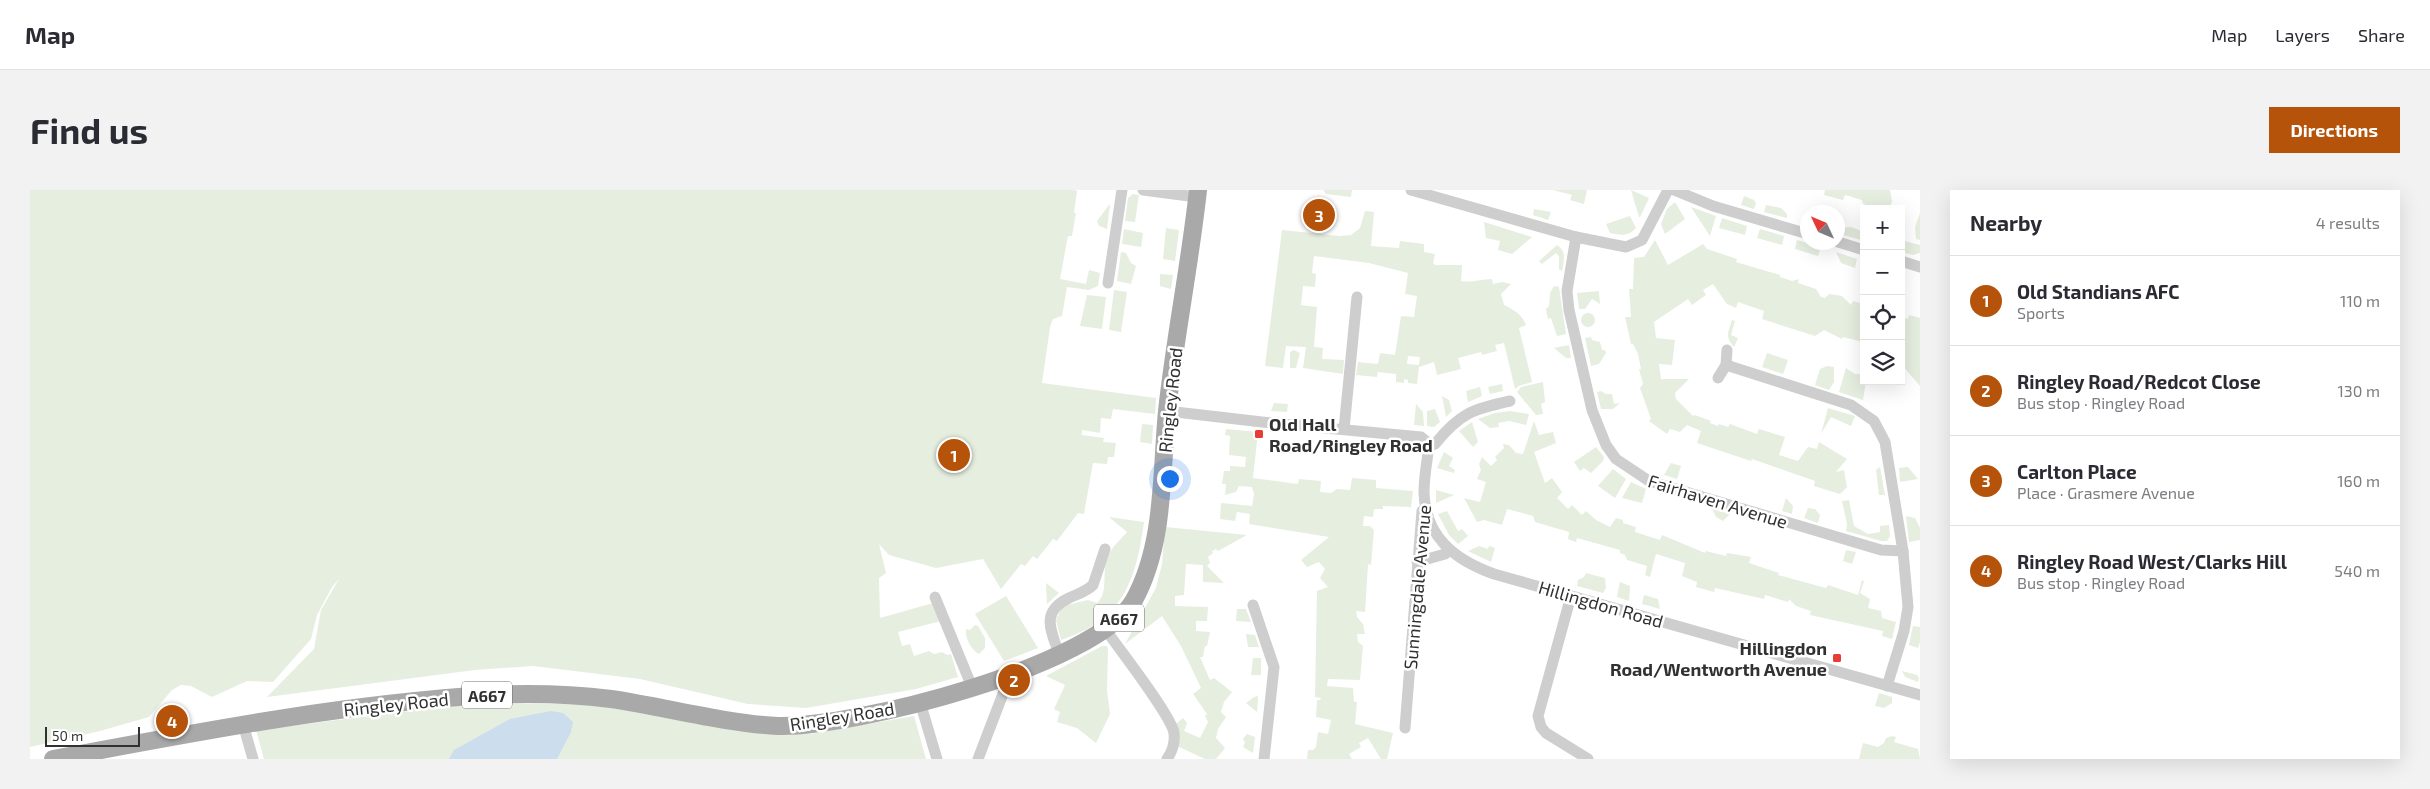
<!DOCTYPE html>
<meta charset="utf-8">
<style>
:root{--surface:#fff;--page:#f2f2f3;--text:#2b2b33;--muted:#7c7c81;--line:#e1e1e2;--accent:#b45309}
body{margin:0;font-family:"Exo 2",sans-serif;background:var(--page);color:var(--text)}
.controls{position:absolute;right:15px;top:15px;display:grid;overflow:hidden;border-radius:0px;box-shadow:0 5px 20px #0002}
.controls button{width:45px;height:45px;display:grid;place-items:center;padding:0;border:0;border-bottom:1px solid var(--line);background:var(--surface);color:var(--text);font:25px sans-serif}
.compass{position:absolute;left:1770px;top:15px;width:45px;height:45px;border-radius:50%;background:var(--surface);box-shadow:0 5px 20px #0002;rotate:314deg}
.scale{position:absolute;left:15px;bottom:12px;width:95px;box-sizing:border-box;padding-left:5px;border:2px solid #313131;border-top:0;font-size:14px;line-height:18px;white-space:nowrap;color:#313131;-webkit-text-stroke:4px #fff;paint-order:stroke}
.you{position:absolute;left:1139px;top:288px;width:18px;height:18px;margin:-12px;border:4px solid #fff;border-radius:50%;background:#1a73e8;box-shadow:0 0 0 8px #1a73e833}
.badge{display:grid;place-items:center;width:32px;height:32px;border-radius:50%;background:var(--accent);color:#fff;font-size:16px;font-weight:700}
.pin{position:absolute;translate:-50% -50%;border:2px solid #fff;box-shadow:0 1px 5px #0006}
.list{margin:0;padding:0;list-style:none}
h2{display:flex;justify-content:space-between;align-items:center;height:65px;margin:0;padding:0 20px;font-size:21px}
h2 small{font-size:16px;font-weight:400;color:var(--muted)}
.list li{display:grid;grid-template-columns:32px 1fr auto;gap:15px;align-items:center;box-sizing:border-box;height:90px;padding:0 20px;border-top:1px solid var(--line)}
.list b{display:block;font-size:19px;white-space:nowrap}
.list p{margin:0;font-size:16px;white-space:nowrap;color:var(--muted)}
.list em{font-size:16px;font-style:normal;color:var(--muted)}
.icon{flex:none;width:28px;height:28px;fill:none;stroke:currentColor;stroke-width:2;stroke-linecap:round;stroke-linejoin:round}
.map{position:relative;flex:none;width:1890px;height:569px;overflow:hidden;border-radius:0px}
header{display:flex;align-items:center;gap:30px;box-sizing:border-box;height:70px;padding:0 25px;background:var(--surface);border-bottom:1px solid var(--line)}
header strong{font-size:24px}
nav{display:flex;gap:28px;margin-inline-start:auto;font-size:18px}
.intro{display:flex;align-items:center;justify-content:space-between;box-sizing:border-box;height:120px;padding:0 30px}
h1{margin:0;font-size:35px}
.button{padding:12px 22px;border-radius:0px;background:var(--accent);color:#fff;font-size:18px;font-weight:700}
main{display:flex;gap:30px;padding:0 30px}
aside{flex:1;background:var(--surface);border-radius:0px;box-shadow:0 5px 20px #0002}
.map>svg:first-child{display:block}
.green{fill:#e6eee0;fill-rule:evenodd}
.water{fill:#ccdded}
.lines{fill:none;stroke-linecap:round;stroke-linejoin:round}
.minor{stroke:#cecece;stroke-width:11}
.primary{stroke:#a9a9a9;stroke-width:18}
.poi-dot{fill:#e73d34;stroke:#fff;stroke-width:2}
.labels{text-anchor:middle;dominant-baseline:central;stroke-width:5;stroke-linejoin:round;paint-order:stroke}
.shield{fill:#fff;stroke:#6f6f6f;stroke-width:1}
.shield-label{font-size:16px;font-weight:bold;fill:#313131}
.street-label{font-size:18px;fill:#313131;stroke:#fff}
.poi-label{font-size:18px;font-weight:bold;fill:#313131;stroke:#fff;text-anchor:start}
</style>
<header>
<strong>Map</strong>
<nav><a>Map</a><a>Layers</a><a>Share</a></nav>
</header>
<div class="intro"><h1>Find us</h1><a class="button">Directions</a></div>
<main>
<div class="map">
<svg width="1890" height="569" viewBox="0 0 1890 569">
<rect width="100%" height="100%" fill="#fff"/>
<g class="green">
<polygon points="0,0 1044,0 1047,1 1044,23 1046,23 1042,46 1038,46 1030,89 1056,94 1059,80 1070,83 1068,96 1059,100 1037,97 1032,126 1023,129 1020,137 1012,193 1126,208 1125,224 1083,219 1081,229 1071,228 1070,243 1052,240 1052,245 1074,248 1073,252 1086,253 1084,267 1078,267 1077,274 1063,273 1054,324 1048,323 1027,351 1023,349 1007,369 1003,366 995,376 991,374 971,399 953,369 906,378 859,365 849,354 856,383 849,388 850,428 903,413 911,431 868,442 872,456 880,454 884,466 899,461 904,464 912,462 917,465 921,464 928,487 886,499 776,518 718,514 610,489 503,476 445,480 237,507 284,459 291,420 309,389 302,397 287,425 281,449 243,492 217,491 182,507 161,496 151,495 142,500 119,527 70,541 0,557"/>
<polygon points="1293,0 1322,0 1321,7 1296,4"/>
<polygon points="1523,0 1557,0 1554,14 1540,10 1542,5"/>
<polygon points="1601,0 1619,8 1610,27 1609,27"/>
<polygon points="1795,0 1860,0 1862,11 1859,19 1849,19 1833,14 1832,10 1815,5 1813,10 1794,5"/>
<polygon points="1103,4 1109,5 1105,32 1095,31 1098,8"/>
<polygon points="1714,6 1724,10 1726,13 1724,19 1711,15"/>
<polygon points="1645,12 1655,29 1635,44 1631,34 1637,19"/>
<polygon points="1079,15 1080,15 1077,39 1069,36 1067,31"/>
<polygon points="1736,15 1751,18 1757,24 1757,28 1734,22"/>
<polygon points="1661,17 1686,26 1680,46"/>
<polygon points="1504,19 1521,22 1518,30 1503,25"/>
<path d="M1335,21L1344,22L1341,56L1369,58L1370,51L1394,54V62L1405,64L1403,73L1405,75H1432L1431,91C1442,93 1451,89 1462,89L1463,94L1472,92L1481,94L1471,104L1474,115C1484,120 1492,124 1496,135L1489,138L1502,192L1489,196L1485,199L1474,153L1465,155L1467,161L1452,165L1451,162L1428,168L1431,179L1407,185L1404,172L1389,177L1387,194L1378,193V190L1374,189V193L1366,192V184L1348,182L1347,187L1326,185L1328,172L1348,174L1350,163L1365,165L1371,126L1384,127L1387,106L1375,104L1378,83L1339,73L1284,66L1282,83L1286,84L1285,97L1273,96L1271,115L1287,117L1284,157L1293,158L1292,169L1314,170L1313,184L1273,178L1276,157L1256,156L1253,178L1235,176L1252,40L1310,46L1321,45L1330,38ZM1378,166L1390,167L1389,175L1377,174Z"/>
<polygon points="1890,23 1890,50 1886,49 1885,37"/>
<path d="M1600,26L1606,38C1598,47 1590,45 1580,43L1576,34Z"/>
<polygon points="1692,28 1717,36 1715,45 1689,38"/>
<polygon points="1454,32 1502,47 1482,64 1468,60 1470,51 1456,48"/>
<polygon points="1821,37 1834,42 1834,51 1810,44 1812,38"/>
<polygon points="1136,38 1149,40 1145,71 1133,69"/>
<polygon points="1094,39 1113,43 1111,57 1092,54"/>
<polygon points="1730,39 1754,46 1752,55 1727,48"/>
<polygon points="1625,50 1638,75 1673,54 1677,59 1707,69 1706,72 1750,85 1750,87 1762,91 1769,89 1768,93 1786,99 1791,107 1795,108 1799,104 1812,106 1821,115 1823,111 1834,114 1834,156 1829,151 1813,147 1812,149 1794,140 1785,146 1732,129 1734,121 1708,112 1706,118 1697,114 1683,94 1673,100 1676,105 1662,115 1658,109 1624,132 1626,148 1645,150 1642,175 1629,174 1631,189 1659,189 1645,203 1646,209 1663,226 1665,225 1681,231 1680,233 1688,236 1689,234 1698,237 1700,234 1727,244 1729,239 1755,247 1749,265 1768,271 1778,257 1787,259 1789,252 1817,269 1806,282 1814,280 1817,297 1810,304 1784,296 1785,291 1722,269 1721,271 1667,253 1671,241 1657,235 1650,242 1640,239 1637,244 1619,231 1621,229 1610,198 1613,194 1609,179 1611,179 1608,164 1603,154 1601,154 1595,127 1601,127 1599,99 1603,99 1604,68 1614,67"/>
<polygon points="1767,50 1791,57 1788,66 1765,59"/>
<polygon points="1871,50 1890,55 1890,63 1883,65 1871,62"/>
<path d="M1527,55C1537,62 1534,70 1532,81L1529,79V66L1526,63L1512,74L1509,71Z"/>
<polygon points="1091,62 1096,63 1101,73 1106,76 1101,94 1087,91"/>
<polygon points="1806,62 1827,69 1825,78 1811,73"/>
<polygon points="1130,84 1143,85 1141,99 1130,96"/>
<polygon points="1524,96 1529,97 1536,144 1527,146 1521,128 1518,129 1516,119 1519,116 1520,103"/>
<polygon points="1084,100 1097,102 1091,142 1079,140"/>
<polygon points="1569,101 1570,114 1562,109 1555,119 1549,119 1547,103"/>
<polygon points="1057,105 1076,107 1072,139 1050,136"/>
<circle cx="1558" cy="130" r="7"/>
<polygon points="1879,125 1890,128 1890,196 1871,174 1871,127 1878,129"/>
<path d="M1702,130L1705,131L1701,145L1708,148L1704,157C1695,147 1698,143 1702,130Z"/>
<polygon points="1561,147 1562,150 1570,152 1572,160 1575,160 1576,163 1569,174 1561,176 1555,148"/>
<polygon points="1539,155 1541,168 1536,168 1524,158"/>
<polygon points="1264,160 1270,163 1266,178 1260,178 1260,162"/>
<polygon points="1737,163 1758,170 1753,184 1732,177"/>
<polygon points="1797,176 1804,177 1804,192 1799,200 1785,195 1790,179"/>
<polygon points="1816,178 1825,184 1834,184 1834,191 1836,191 1833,210 1809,202"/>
<polygon points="1513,192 1515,212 1511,214 1513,224 1506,225 1487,202 1491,197"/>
<polygon points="1472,194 1473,201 1460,204 1458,197"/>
<polygon points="1450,197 1452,206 1438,212 1436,201"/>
<polygon points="1571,201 1576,204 1582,204 1584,214 1590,213 1583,219 1571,219 1567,202"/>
<polygon points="1412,206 1419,210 1422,221 1416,227"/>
<polygon points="1244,213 1258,214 1257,222 1241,221"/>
<polygon points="1386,214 1393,222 1394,236 1384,235"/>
<polygon points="1798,218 1825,226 1821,236 1801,227 1791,244"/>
<polygon points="1405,219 1410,232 1404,237 1397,236 1397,221"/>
<polygon points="1480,221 1499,224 1496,235 1479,231 1468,233 1469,237 1460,238 1448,229 1465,223"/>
<polygon points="1504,231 1509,245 1523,242 1526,253 1504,262 1515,293 1522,288 1532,302 1527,308 1538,319 1542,315 1552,325 1556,321 1566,330 1580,337 1586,328 1593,330 1593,333 1606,337 1605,342 1630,350 1632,345 1675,363 1676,361 1696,366 1697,363 1721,367 1719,373 1749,383 1748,385 1796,398 1798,395 1828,405 1832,390 1834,391 1830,403 1840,409 1838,418 1851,421 1852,428 1866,432 1862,449 1852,446 1853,441 1780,425 1781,421 1766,416 1759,409 1758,412 1735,405 1734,409 1685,398 1684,402 1666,397 1667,392 1652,386 1655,373 1626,364 1620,387 1615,385 1617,376 1597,370 1595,365 1590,363 1590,360 1547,348 1546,352 1538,349 1539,342 1505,332 1503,326 1477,319 1472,335 1454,330 1447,332 1434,308 1450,312 1456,292 1447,289 1451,280 1449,274 1452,267 1461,276 1467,270 1465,267 1474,258 1473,254 1479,255 1486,263 1493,264"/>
<polygon points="1442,232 1448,252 1443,257 1429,241"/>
<polygon points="1112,234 1123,235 1122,254 1110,252"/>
<polygon points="1196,239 1228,242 1223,288 1268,294 1269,289 1291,291 1290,302 1301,303 1307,299 1320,300 1322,288 1346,290 1346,298 1383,301 1381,317 1353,316 1353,319 1344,319 1343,327 1334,326 1333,336 1340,336 1344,340 1341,375 1338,374 1335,422 1326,421 1327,427 1333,434 1335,444 1327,444 1328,452 1333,456 1330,490 1298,489 1297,496 1323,498 1324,512 1327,512 1325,534 1363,543 1357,569 1351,569 1338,548 1329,553 1331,557 1319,564 1322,569 1277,569 1278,560 1283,560 1286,557 1288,542 1298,544 1301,530 1286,527 1287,510 1290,510 1291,508 1285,507 1287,401 1298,397 1290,388 1295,379 1289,372 1277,377 1271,370 1299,347 1219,334 1220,324 1207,322 1205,331 1190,329 1191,313 1222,316 1224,304 1222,297 1209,296 1206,302 1195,305 1196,294 1192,294 1194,281 1200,281 1200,276 1215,277 1216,267 1199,265 1200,246 1195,245"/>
<polygon points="1566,257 1574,267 1573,271 1561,283 1554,278 1550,281 1544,272"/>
<polygon points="1414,262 1423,268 1419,276 1425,280 1424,283 1407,278"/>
<polygon points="1641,273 1651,276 1647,289 1634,285"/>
<polygon points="1850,277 1855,305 1849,305 1846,280"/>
<polygon points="1878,277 1888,289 1870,292 1869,278"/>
<polygon points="1583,279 1596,289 1585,308 1568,296"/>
<polygon points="1601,292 1616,299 1612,313 1592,308"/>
<polygon points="1406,300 1424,305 1406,313"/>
<polygon points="1756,308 1763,316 1762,324 1752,321"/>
<polygon points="1819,310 1824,336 1838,344 1850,342 1850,336 1859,335 1860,346 1857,351 1851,351 1816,341 1817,334 1812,311"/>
<polygon points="1778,318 1785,319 1790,325 1788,333 1774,328"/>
<polygon points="1682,319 1700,324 1693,331 1686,327"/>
<polygon points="1417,321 1428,341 1432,339 1438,346 1428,354 1419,345 1408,324"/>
<polygon points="1876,326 1885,328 1890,338 1890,350 1879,352"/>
<path d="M1079,327L1114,332C1106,391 1093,430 1031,450L1026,430L1031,419L1037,415L1058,410L1067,413C1080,402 1070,379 1079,364C1083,356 1091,349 1097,342Z"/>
<polygon points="1135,337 1217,345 1188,361 1186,359 1182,361 1183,363 1178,367 1180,373 1177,376 1194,393 1173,392 1173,375 1156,374 1154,405 1145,406 1145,416 1178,417 1177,431 1166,431 1166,441 1180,442 1177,456 1175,456 1173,467 1170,467 1180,490 1184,488 1202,502 1194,512 1191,522 1196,527 1188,539 1186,548 1195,558 1186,569 1175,569 1147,556 1145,535 1153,528 1157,533 1154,541 1170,548 1178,532 1175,526 1177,524 1163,504 1171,498 1151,456 1132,426 1095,454 1126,398 1132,374"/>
<polygon points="1449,356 1458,359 1459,356 1465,358 1461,372 1438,361"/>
<polygon points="1816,360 1826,362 1822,374 1813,371"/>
<polygon points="1556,383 1575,388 1576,398 1573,403 1547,396 1548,390 1554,387"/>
<polygon points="1590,392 1600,396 1599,411 1587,407"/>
<polygon points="1016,393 1029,403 1017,414"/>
<polygon points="1614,405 1628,409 1630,419 1612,414"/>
<polygon points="976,406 1008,458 974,471 945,424"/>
<polygon points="1207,419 1216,419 1221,432 1206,431"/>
<path d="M945,435L948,436L955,448V458L949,464C941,460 935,448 936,439L940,440Z"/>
<polygon points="1883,436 1890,437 1890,452 1888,458 1879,455"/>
<polygon points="1216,444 1225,445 1229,457 1218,457"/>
<polygon points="1072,456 1077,456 1078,459 1077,500 1080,524 1066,553 1047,538 1027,532 1030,522 1024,519 1035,495 1016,486"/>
<polygon points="1223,468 1231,468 1231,485 1221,485"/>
<polygon points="1872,481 1887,485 1889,488 1888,492 1875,487"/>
<polygon points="1849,503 1862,507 1862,513 1854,518 1845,516"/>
<polygon points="1228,506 1227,522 1216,513 1224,507"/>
<polygon points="447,513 572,514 693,535 780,544 884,526 896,569 234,569 226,540"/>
<polygon points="1217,544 1225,547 1223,563 1213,557 1215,552 1213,549"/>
<polygon points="1862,546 1866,547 1864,552 1888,559 1890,569 1829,569 1833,553 1848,557 1854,553 1856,548"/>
</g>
<polygon class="water" points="521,521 533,523 543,532 541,542 527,569 419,569 424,560 480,529"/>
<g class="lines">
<g class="minor">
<polyline points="1113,0 1167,7"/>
<polyline points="1381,0 1546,47 1596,57 1612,50 1638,0"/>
<polyline points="1644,0 1683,16 1778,44"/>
<polyline points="1546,47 1537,101 1539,120 1562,220 1576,255 1586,269 1619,291 1851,360 1873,361"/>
<polyline points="1808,52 1834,60"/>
<polyline points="1871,71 1890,77"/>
<polyline points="1078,93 1092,0"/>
<polyline points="1696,175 1821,215 1844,231 1855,252 1873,361 1878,417 1874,441 1857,496"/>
<polyline points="1688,188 1696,175 1697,160"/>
<polyline points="1137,221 1232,232 1391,247 1396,251 1399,256"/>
<polyline points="1314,239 1327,107"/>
<path d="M1399,256C1397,271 1394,287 1394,302C1395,347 1425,370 1464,384L1890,505"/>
<path d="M1399,256L1405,254C1430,223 1443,219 1480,211"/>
<polyline points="1387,372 1415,364 1419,360"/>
<polyline points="1541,406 1508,526 1511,537 1516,543 1558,569"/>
<polyline points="905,407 942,497"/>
<polyline points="1223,415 1244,477 1234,569"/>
<path d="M1076,440C1089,459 1141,525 1144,543C1145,552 1142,562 1137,569"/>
<path d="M1029,464C1021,440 1010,422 1039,408C1048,404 1057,401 1063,395L1075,359"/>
<polyline points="890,512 907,569"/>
<polyline points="213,534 223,569"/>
<polyline points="1375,538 1392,321 1397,318"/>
<polyline points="948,569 976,496 972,487"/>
</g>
<path class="primary" d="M23,569C168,542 311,514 458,505C497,503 541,504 581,509C636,517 693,533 748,536C823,538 1067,476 1104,410C1135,354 1131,283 1137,221C1145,147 1160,74 1168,0"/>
</g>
<g class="poi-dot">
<rect x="1224" y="239" width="10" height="10" rx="2.5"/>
<rect x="1802" y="463" width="10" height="10" rx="2.5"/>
</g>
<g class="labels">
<g class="shield">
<rect x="1064" y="414.5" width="50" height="27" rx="4"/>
<rect x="432" y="491.5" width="50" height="27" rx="4"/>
</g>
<g class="shield-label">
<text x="1089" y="428">A667</text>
<text x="457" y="505">A667</text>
</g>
<g class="street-label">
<text transform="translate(1140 210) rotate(-84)">Ringley Road</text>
<text transform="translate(1688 311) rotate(17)">Fairhaven Avenue</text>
<text transform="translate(1387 397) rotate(-85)">Sunningdale Avenue</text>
<text transform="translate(1571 414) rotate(16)">Hillingdon Road</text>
<text transform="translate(366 514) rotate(-6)">Ringley Road</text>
<text transform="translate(812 526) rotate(-9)">Ringley Road</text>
</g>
<g class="poi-label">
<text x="1239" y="234">Old Hall<tspan x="1239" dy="21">Road/Ringley Road</tspan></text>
<text x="1797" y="458" text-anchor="end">Hillingdon<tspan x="1797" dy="21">Road/Wentworth Avenue</tspan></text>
</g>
</g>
</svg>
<div class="controls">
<button>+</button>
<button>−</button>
<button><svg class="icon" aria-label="locate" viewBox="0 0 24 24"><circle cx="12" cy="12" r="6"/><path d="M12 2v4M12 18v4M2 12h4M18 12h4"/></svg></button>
<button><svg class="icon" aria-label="layers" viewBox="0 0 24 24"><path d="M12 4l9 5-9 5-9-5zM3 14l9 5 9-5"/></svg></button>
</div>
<svg class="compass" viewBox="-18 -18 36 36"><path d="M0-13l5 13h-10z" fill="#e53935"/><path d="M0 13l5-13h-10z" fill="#7c7c81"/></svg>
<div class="scale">50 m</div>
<div class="you"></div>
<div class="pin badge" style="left:924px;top:265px">1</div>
<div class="pin badge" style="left:984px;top:490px">2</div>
<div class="pin badge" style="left:1289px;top:25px">3</div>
<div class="pin badge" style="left:142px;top:531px">4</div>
</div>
<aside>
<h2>Nearby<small>4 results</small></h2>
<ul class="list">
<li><span class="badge">1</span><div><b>Old Standians AFC</b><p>Sports</p></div><em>110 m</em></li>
<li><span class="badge">2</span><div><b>Ringley Road/Redcot Close</b><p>Bus stop · Ringley Road</p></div><em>130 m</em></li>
<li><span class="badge">3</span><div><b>Carlton Place</b><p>Place · Grasmere Avenue</p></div><em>160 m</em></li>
<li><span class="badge">4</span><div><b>Ringley Road West/Clarks Hill</b><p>Bus stop · Ringley Road</p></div><em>540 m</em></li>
</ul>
</aside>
</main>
